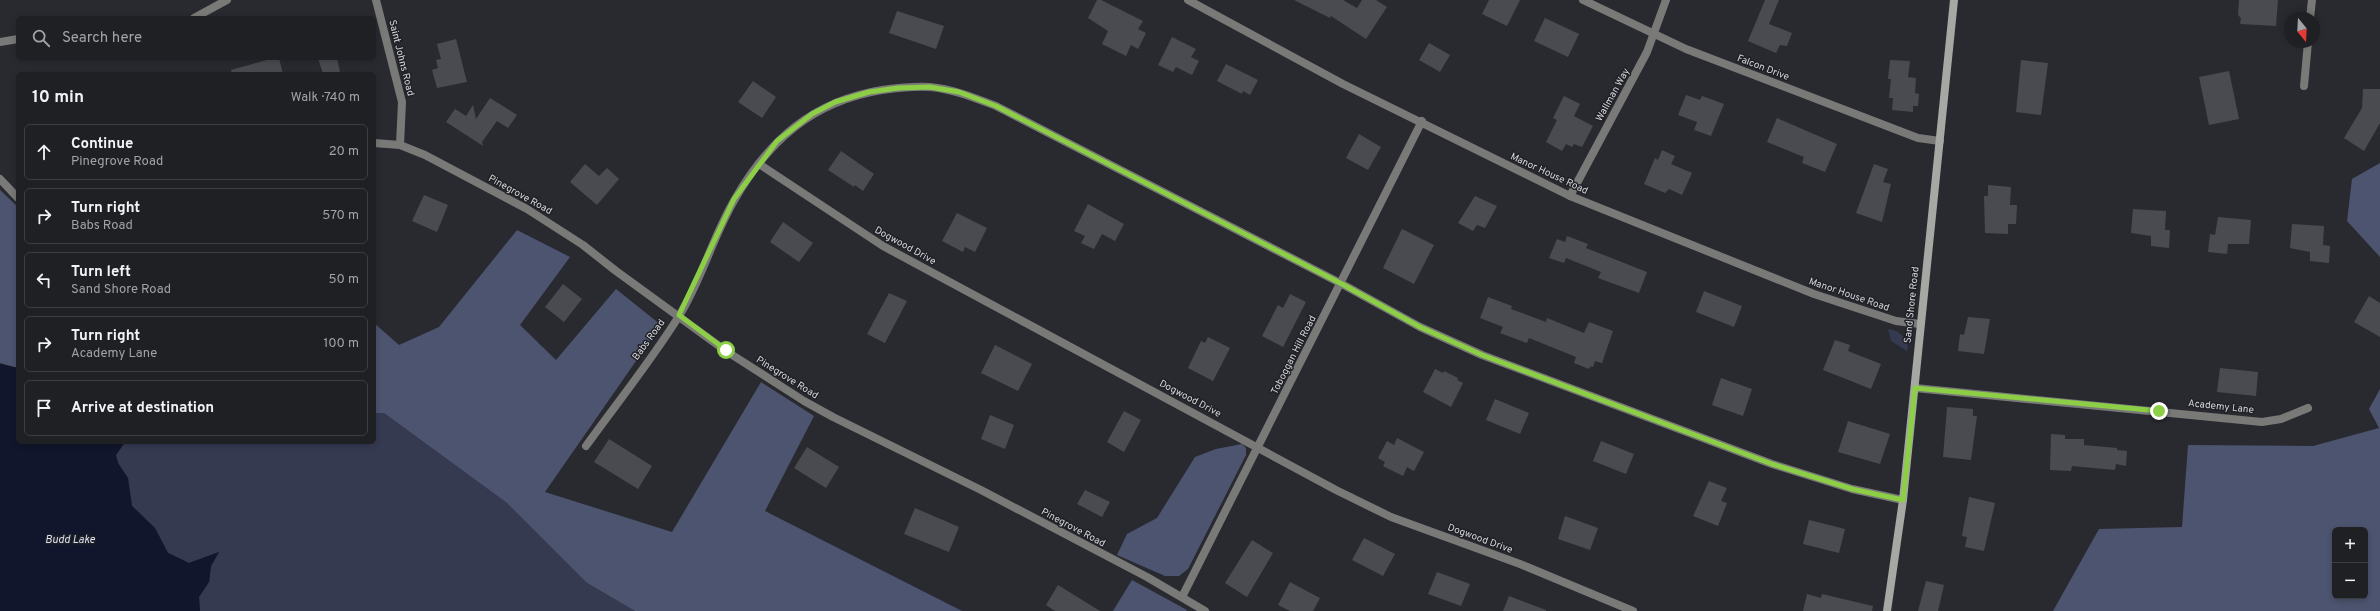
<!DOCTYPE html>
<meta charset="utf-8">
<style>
:root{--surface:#1f2024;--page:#2c2d31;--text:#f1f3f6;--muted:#a1a3a6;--line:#3c3e41}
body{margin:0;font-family:Overpass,sans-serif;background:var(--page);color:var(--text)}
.controls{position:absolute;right:12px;bottom:12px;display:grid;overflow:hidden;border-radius:6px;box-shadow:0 2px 6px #0003}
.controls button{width:36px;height:36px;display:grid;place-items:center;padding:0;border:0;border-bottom:1px solid var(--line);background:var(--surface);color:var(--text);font:20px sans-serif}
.compass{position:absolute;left:2284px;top:12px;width:36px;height:36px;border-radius:50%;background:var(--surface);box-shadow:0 2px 6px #0003;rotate:162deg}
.stop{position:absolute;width:12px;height:12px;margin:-9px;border:3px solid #8cce45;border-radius:50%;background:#fff}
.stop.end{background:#8cce45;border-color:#fff;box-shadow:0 1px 4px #0008}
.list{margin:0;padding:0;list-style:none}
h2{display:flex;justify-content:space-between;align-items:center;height:52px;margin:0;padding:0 16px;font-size:17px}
h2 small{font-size:13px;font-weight:400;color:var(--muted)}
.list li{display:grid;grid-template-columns:26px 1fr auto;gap:12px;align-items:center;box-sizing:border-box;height:56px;margin:0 8px 8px;padding:0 8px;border:1px solid var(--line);border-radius:6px}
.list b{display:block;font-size:15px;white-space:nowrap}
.list p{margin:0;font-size:13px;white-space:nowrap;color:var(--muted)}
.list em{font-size:13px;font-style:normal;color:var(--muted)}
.icon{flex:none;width:22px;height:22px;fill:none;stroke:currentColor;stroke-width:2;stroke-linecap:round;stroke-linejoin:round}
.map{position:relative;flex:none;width:2380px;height:611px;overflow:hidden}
.search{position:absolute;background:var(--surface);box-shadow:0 2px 6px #0003;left:16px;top:16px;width:360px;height:44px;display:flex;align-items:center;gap:10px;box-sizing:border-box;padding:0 14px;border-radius:6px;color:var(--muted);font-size:15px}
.panel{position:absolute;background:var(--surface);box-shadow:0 2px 6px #0003;left:16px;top:72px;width:360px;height:372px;border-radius:6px}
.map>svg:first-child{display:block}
.green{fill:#353a51}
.forest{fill:#4d546f;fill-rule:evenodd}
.water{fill:#11162c}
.building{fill:#494b51}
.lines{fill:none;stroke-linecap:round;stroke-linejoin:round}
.street{stroke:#797a78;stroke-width:8}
.secondary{stroke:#a5a8a3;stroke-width:8}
.route{stroke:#8cce45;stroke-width:5}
.labels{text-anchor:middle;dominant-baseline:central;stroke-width:3;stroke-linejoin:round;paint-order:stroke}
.street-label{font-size:10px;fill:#d4d5d9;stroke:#1f2126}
.water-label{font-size:11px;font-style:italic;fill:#dae0f5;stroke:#1f2126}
</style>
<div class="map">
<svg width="2380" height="611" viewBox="0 0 2380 611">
<rect width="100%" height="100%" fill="#292a30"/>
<g class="green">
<path d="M1888,329C1898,329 1911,341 1907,351L1891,341Z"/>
<polygon points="374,413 384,413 507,503 587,583 635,611 200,611 199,597 209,582 211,566 219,552 189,563 168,553 155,528 132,506 128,478 118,463 116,455 125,442 374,442"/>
</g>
<g class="forest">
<polygon points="2380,163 2380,257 2347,221 2352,179"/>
<polygon points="0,190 18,207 18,368 0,363"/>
<polygon points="517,230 570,257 520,325 556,360 616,289 661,325 545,492 672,532 761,382 814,416 765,511 962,611 635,611 587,583 507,503 384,413 374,413 374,323 399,345 439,327"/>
<path d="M2380,389V611H2053L2099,529L2182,527L2188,445L2313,446L2379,428L2369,409ZM2335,530H2365V596H2335Z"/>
<polygon points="1242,444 1246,448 1246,455 1188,569 1179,576 1165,576 1117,555 1127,534 1157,518 1195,457 1216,449"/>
<polygon points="1132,580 1187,610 1186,611 1113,611"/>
</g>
<polygon class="water" points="0,364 18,368 18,442 125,442 116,455 118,463 128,478 132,506 155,528 168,553 189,563 219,552 211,566 209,582 199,597 200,611 0,611"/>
<g class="building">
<polygon points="1097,0 1101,0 1143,21 1138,29 1146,33 1138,49 1131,45 1126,56 1102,44 1108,31 1088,18"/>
<polygon points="1294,0 1343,0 1357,8 1362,0 1376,0 1387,7 1366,39 1331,16 1330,18"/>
<polygon points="1489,0 1520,0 1507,26 1482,14"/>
<polygon points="1765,0 1779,0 1769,24 1792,33 1787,46 1780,45 1776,53 1748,41"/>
<polygon points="2239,0 2278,0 2276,26 2240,24 2241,18 2238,15"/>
<polygon points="897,11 944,26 936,49 889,33"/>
<polygon points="1545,18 1579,34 1568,57 1534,41"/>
<polygon points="1172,37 1196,49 1191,57 1199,61 1192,75 1176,67 1173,72 1158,65"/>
<polygon points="456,39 467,82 437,88 432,70 438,68 436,60 441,59 437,44"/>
<polygon points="1429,43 1450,55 1440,72 1419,60"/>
<polygon points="274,58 279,58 283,74 232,74 231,70"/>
<polygon points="318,58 337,58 340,72 323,74"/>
<polygon points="1890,60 1910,61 1908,77 1916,78 1915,93 1919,94 1918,106 1913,106 1913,112 1892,110 1893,98 1889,98 1891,79 1888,79"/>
<polygon points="2021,60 2048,63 2041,115 2016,112"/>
<polygon points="1226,64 1258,80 1250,95 1243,91 1242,94 1217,81"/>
<polygon points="2229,71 2239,119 2209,125 2199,77"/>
<polygon points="753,81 776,97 762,118 738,102"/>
<polygon points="2363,89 2380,89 2380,123 2364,151 2344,138 2362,108"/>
<polygon points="1686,95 1700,100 1702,96 1724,104 1711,136 1694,130 1697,122 1678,115"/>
<polygon points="1564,96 1580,104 1574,116 1593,126 1582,147 1574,144 1572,147 1566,144 1562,151 1546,142 1557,120 1553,118"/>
<polygon points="490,98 517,115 508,128 497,121 482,142 483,146 446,122 455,109 466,116 473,105 476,119"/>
<polygon points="1777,118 1837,144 1825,172 1802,163 1804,157 1767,142"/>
<polygon points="1359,134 1381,147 1368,170 1346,158"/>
<polygon points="1662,150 1675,156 1671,164 1692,173 1682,195 1669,189 1665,193 1644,184 1655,158 1658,160"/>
<polygon points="841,151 874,174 863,191 855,185 854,187 828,170"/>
<polygon points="585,164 599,176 607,168 619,179 597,205 570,182"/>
<polygon points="1874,164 1888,169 1883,182 1891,184 1882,222 1856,213"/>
<polygon points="1988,185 2011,187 2010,205 2017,205 2016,224 2008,224 2008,234 1985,233 1984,196 1988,196"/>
<polygon points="424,195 448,205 437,232 412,221"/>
<polygon points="1475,196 1497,206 1485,228 1477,225 1473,231 1458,223"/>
<polygon points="1088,204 1124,224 1115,241 1102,234 1094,249 1081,243 1085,236 1074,231"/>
<polygon points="2133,209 2166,211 2165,230 2170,230 2169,248 2151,246 2151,236 2131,233"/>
<polygon points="957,213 987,228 975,252 965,247 963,252 942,241"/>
<polygon points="2218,217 2251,220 2249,244 2228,244 2227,254 2208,252 2210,234 2215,235"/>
<polygon points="783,222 813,243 799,262 770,242"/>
<polygon points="2292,224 2324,226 2323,245 2330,246 2329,263 2310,261 2310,252 2290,248"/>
<polygon points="1402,229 1434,245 1414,284 1383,268"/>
<polygon points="1567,236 1588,244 1586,248 1647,272 1639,293 1598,278 1601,272 1566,258 1564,263 1549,258 1557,239 1565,242"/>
<polygon points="563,284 582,299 564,322 545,307"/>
<polygon points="1704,291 1742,306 1734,327 1696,312"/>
<polygon points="889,293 907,301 885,343 867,334"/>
<polygon points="1290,294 1306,302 1283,347 1262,336 1278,305 1283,308"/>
<polygon points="2369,296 2380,303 2380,337 2354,322"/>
<polygon points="1488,297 1512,306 1511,309 1546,322 1547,318 1584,333 1589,322 1613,331 1602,363 1595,361 1593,367 1591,366 1589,369 1574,363 1576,357 1529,338 1527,343 1500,333 1503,327 1480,318"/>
<polygon points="1968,317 1990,319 1984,354 1958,351 1960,334 1964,335"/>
<polygon points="1208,337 1230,348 1213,381 1188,368 1201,341 1205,343"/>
<polygon points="1835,340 1850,345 1848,351 1881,364 1871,389 1823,370"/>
<polygon points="995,345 1032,364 1018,391 981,373"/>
<polygon points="2220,368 2258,372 2256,396 2217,392"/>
<polygon points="1435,369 1443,373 1444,371 1458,378 1457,380 1463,383 1451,407 1423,392"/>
<polygon points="1721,378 1752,389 1743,416 1712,405"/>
<polygon points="1495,399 1529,413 1520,434 1486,420"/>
<polygon points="1947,407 1973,409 1973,416 1977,416 1971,460 1943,457"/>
<polygon points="1124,411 1141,420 1124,452 1107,442"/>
<polygon points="990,415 1014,425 1005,449 981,439"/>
<polygon points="1848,421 1890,434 1880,464 1838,452"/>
<polygon points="2051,434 2065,435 2065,439 2084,439 2084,445 2117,448 2117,450 2127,451 2126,466 2116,464 2115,470 2072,466 2071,471 2050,470"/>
<polygon points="1397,438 1424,452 1414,471 1407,467 1403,476 1383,466 1385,462 1378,458 1387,441 1394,445"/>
<polygon points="609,439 652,466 638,489 594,462"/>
<polygon points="1601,441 1634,454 1626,474 1593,461"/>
<polygon points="807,447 839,467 826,488 794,468"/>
<polygon points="1709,481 1727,488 1721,501 1727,503 1718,526 1693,516"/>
<polygon points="1085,490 1110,502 1102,517 1077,504"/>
<polygon points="1969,497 1995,503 1984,551 1965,547 1967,537 1962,536"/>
<polygon points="915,508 959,527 949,552 904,534"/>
<polygon points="1565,516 1598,528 1590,550 1558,539"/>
<polygon points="1809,520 1845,529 1839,553 1803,544"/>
<polygon points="1364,538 1395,554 1383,576 1352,560"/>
<polygon points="1252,540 1273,553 1247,597 1225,583"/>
<polygon points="1437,572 1470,584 1461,606 1428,594"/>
<polygon points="1926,581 1944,585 1938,611 1918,611"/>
<polygon points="1290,582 1320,598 1313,611 1290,611 1278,605"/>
<polygon points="1058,585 1100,611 1055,611 1046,605"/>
<polygon points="1807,594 1821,598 1822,594 1873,606 1872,611 1803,611"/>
<polygon points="1509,596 1546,610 1546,611 1503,611"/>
</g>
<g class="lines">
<g class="street">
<polyline points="376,0 402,102 400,145"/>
<polyline points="1188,0 1343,84 1570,196 1814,294 1896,321 1920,324"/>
<polyline points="1583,0 1686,49 1918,138 1940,141"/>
<polyline points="194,18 227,0"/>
<polyline points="2310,18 2312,0"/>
<polyline points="0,42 18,39"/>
<polyline points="2304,86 2308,42"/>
<polyline points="374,143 400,145 425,155 527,209 583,245 616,271 726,351 804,401 833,417 981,490 1147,577 1205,611"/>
<polyline points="759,164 883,246 1336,490 1391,517 1520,564 1633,611"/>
<polyline points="0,179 18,198"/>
<polyline points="1570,196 1647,52 1666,0"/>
<polyline points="1915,388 2262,422 2281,419 2308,408"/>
<path d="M586,446C617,403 651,361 679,316C702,279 713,236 735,199C769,140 813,101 882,90C897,88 914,86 930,87C953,89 975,98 996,106L1342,284L1420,327L1482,355L1772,464L1852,489L1903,500"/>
<polyline points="1182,597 1422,121"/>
</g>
<polyline class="secondary" points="1887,611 1903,500 1954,0"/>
</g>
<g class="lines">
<polyline class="route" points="726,350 679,315 734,199 777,141 812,114 835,102 869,92 898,88 930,87 959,92 996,106 1342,284 1420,327 1482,355 1772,464 1852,489 1903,500 1915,388 2159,411"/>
</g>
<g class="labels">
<g class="street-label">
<text transform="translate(401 58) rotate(76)">Saint Johns Road</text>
<text transform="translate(1763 68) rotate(21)">Falcon Drive</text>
<text transform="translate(1613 95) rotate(-61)">Wallman Way</text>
<text transform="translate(1549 174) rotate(25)">Manor House Road</text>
<text transform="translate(520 195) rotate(29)">Pinegrove Road</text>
<text transform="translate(905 246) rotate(29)">Dogwood Drive</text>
<text transform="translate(1849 295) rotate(19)">Manor House Road</text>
<text transform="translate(1912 305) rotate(-84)">Sand Shore Road</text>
<text transform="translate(649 340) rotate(-54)">Babs Road</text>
<text transform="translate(1294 355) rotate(-63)">Toboggan Hill Road</text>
<text transform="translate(787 378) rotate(32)">Pinegrove Road</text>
<text transform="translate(1190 399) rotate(28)">Dogwood Drive</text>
<text transform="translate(2221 407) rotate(6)">Academy Lane</text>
<text transform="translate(1073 528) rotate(28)">Pinegrove Road</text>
<text transform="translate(1480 539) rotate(20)">Dogwood Drive</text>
</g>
<g class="water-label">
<text x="70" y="540">Budd Lake</text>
</g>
</g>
</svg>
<div class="controls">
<button>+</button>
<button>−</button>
</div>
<svg class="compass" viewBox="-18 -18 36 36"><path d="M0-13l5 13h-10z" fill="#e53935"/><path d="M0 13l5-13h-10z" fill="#a1a3a6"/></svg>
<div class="stop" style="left:726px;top:350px"></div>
<div class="stop end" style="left:2159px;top:411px"></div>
<div class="search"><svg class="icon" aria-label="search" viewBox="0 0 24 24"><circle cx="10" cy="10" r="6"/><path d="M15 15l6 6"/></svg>Search here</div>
<section class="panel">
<h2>10 min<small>Walk · 740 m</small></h2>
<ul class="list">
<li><svg class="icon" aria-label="ahead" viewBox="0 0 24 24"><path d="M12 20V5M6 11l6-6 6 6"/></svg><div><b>Continue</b><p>Pinegrove Road</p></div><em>20 m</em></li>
<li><svg class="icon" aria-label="right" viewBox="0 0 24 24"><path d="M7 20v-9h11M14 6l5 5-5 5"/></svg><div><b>Turn right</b><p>Babs Road</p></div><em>570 m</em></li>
<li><svg class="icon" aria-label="left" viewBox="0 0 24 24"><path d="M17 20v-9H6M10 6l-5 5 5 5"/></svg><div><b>Turn left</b><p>Sand Shore Road</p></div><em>50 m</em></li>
<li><svg class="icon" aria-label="right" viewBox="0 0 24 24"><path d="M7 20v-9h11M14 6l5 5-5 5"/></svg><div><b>Turn right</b><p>Academy Lane</p></div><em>100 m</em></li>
<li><svg class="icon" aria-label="arrive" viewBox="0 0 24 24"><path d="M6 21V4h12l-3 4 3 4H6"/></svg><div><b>Arrive at destination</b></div></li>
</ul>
</section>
</div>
